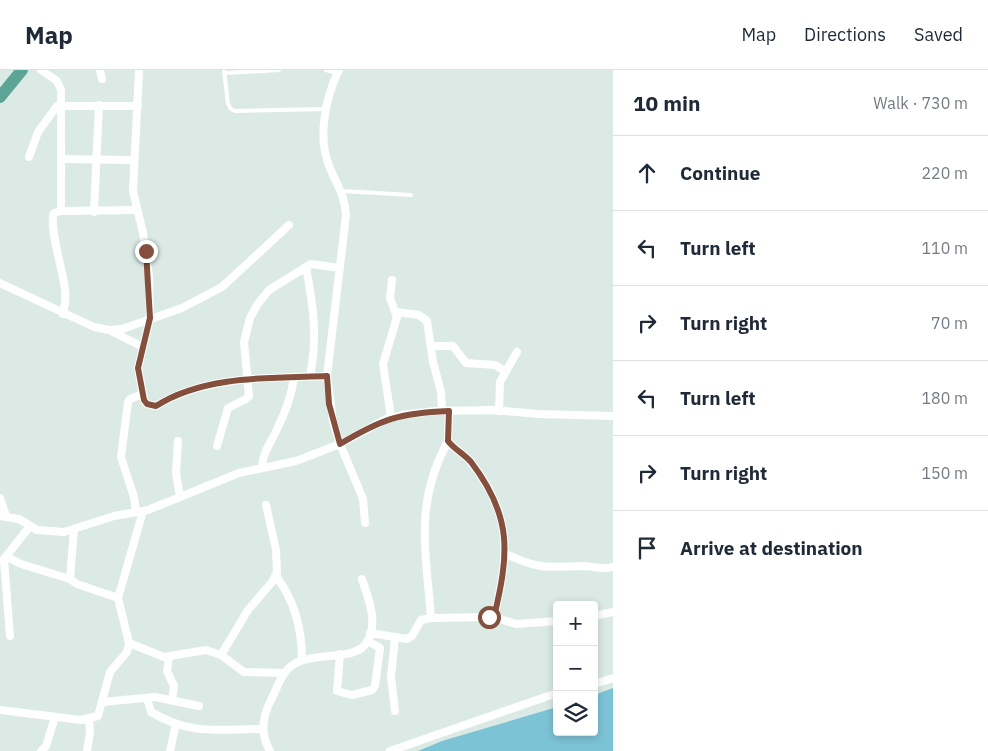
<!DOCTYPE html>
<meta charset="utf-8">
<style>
:root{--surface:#fff;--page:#f6f6f7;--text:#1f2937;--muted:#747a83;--line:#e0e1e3}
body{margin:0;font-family:"IBM Plex Sans",sans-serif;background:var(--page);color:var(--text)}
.controls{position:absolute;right:15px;bottom:15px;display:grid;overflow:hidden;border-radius:5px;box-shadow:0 2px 8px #0003}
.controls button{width:45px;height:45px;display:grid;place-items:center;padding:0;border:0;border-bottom:1px solid var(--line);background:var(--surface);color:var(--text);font:25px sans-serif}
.stop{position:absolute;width:15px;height:15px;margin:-11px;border:4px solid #844f3d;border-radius:50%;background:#fff}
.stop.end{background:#844f3d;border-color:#fff;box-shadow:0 1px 5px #0008}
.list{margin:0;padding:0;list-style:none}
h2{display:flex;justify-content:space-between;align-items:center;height:65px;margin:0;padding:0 20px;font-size:21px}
h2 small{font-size:16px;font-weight:400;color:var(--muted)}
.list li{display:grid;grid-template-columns:32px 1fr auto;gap:15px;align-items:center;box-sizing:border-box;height:75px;padding:0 20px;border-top:1px solid var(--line)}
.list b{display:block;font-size:19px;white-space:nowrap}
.list em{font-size:16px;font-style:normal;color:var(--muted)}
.icon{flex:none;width:28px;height:28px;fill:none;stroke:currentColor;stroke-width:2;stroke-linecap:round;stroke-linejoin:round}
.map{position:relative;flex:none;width:613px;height:681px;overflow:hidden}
header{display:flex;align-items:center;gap:30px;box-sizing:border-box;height:70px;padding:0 25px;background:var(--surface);border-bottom:1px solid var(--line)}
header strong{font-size:24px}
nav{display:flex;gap:28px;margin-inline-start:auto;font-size:18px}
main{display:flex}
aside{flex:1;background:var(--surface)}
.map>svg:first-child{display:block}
.water{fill:#7dc3d6}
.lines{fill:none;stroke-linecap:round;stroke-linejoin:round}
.service{stroke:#fff;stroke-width:4}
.minor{stroke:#fff;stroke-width:8}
.primary{stroke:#5ca496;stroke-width:12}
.route{stroke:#844f3d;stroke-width:6}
</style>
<header>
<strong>Map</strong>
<nav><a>Map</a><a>Directions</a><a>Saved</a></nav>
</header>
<main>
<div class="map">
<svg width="613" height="681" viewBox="0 0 613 681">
<rect width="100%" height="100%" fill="#dceae5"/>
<polygon class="water" points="613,618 613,681 418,681 442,671 557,637 557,662 594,662 594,625"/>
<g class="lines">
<g class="service">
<polyline points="224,0 228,34 231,39 235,41 327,39"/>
<polyline points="326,0 338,3"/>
<polyline points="226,3 279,0"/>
<polyline points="342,121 411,125"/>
</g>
<g class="minor">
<polyline points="41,0 57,11 61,20 61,141"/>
<polyline points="100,0 102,9"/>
<path d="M139,0L133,121L143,163L149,207L150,248L138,298L144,330L147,334L156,336C205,305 272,308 327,306"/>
<path d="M339,0C325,28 317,69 330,98C337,115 345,126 346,145L327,306L333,351L340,374L363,429L365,453"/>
<polyline points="29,87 38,62 57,36 138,36"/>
<polyline points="61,89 134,90"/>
<polyline points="94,142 99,35"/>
<path d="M306,197C313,234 318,268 310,306"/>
<polyline points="0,213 94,257 109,260 122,259 182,238 222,217 289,155"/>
<polyline points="396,242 419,245 427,251 433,292 441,322 442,341"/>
<path d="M63,244C65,236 66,228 65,220C64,204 48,155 54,143L61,141L136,140"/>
<polyline points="109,260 143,277"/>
<polyline points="431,276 453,276 466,293 495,295 505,301"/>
<path d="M449,341L448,371C454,379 464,384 471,392C513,446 509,484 494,547"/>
<polyline points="499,341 500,312 517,282"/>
<polyline points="391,347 383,294 397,247 390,228 392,210"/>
<polyline points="178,371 176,403 180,427"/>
<polyline points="217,376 228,338 246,329 249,326 244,272 250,248 257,235 269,220 311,194 340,198"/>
<path d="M262,398C262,383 271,373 277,359C285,343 292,325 294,307"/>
<polyline points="0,428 6,446"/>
<polyline points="136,442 134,427 121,387 128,332 130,329 143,324"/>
<polyline points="0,446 19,449 37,460 64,462 114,446 148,440 239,403 296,391 340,374 386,349 401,345 436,341 493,340 538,344 613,346"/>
<polyline points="74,459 70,509 77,514 118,528"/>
<path d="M506,484C540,500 546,497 582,496C593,496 602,500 613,497"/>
<polyline points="7,487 21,494 70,509"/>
<polyline points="4,489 30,456"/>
<polyline points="4,490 10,566"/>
<path d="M276,506C295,531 302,559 302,590"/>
<polyline points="594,546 613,542"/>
<path d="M431,548C426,481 414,433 448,371"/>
<polyline points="370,563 407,569 412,566 421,550 431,548 494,547 516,554 557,551"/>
<polyline points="129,573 164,587 206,580 221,585 244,602 284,603"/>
<polyline points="340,584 337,621 352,625 372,620 375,616 380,578 368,571"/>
<polyline points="221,585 248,540 272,512 277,503 276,480 266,435"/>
<polyline points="169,587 167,601 174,616 172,630"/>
<polyline points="594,614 613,608"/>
<path d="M147,628L151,642C192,666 218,659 263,659"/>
<polyline points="102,632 155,627 199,636"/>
<polyline points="0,640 81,650 98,646 110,602 127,582 129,573 118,528 143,441"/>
<polyline points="395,641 391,607 395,568"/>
<polyline points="41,681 46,676 55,647"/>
<polyline points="87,681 90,662 89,649"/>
<polyline points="170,681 176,654"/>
<path d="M270,681C260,664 262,647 271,630C276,621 280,607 287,600C306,578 355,594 367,572C379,553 368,528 362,509"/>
<polyline points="390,681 557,623"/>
</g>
<polyline class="primary" points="0,27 22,0"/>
</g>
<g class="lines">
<path class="route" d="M146,181L150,248L138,298L144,330L147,334L156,336C204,305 272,308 327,306L329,334L340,374C382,349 399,343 449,341L448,371C454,379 464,384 471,392C513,447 509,484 494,547H489"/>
</g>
</svg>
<div class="controls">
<button>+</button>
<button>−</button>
<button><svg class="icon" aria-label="layers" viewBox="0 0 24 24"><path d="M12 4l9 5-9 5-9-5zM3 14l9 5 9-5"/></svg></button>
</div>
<div class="stop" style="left:489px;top:547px"></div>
<div class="stop end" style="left:146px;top:181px"></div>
</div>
<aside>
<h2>10 min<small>Walk · 730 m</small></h2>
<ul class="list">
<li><svg class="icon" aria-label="ahead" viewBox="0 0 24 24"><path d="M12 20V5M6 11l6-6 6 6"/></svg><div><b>Continue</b></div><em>220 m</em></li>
<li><svg class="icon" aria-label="left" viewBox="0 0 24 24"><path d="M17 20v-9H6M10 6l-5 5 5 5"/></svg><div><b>Turn left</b></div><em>110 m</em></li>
<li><svg class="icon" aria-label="right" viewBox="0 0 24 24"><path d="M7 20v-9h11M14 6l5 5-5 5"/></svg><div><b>Turn right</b></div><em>70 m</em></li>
<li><svg class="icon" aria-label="left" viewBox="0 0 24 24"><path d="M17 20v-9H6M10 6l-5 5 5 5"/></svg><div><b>Turn left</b></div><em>180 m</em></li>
<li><svg class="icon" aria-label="right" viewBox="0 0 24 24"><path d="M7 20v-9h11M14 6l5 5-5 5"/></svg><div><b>Turn right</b></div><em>150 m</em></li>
<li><svg class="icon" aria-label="arrive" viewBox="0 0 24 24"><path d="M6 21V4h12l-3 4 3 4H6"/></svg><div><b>Arrive at destination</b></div></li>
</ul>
</aside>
</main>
